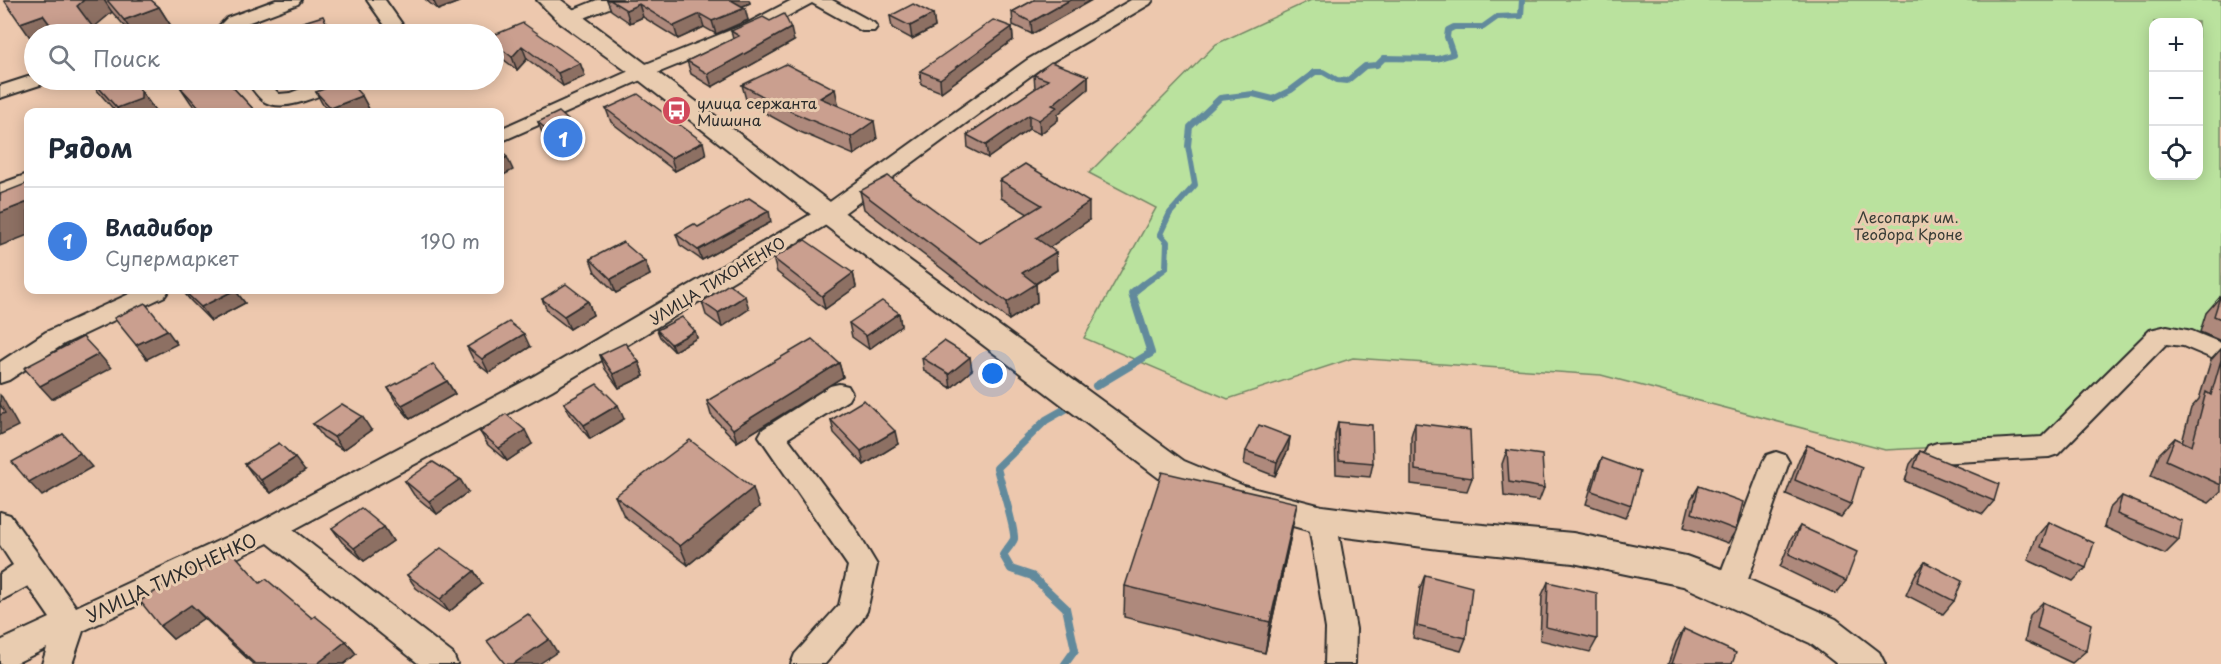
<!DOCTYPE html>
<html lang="ru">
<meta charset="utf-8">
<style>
:root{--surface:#fff;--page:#f6f6f7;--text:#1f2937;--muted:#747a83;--line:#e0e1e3;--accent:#d1495b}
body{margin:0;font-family:"Playpen Sans",sans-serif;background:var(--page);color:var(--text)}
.controls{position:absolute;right:18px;top:18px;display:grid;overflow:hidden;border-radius:12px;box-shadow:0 3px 15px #0003}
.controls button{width:54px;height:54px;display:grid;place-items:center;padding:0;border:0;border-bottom:2px solid var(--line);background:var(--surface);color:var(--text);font:30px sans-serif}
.you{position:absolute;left:993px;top:374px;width:21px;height:21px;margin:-15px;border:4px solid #fff;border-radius:50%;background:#1a73e8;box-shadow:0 0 0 9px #1a73e833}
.badge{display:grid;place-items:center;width:39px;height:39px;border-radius:50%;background:var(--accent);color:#fff;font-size:20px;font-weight:700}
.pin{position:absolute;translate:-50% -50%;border:3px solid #fff;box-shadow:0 2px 6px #0006}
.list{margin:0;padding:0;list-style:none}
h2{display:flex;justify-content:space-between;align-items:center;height:78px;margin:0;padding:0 24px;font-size:26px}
h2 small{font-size:20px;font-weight:400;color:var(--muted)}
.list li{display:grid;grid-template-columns:39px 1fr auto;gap:18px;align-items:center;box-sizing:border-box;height:108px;padding:0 24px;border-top:2px solid var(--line)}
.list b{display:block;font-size:22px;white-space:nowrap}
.list p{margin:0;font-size:20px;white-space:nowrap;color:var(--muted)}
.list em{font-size:20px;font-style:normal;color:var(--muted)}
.icon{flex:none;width:33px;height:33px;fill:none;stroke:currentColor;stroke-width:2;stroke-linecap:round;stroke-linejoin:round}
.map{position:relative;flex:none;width:2221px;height:664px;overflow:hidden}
.search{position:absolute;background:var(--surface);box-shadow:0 3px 15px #0003;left:24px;top:24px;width:480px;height:66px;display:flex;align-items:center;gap:15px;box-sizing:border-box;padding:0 21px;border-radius:33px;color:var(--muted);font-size:22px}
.panel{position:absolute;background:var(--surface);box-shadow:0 3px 15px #0003;left:24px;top:108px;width:480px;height:186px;border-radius:12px}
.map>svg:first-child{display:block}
.green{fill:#bae29e;stroke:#728664;stroke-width:1.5;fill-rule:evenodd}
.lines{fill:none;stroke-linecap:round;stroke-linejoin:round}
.stream-far1{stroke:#628a9c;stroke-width:6}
.stream{stroke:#628a9c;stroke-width:8}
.minor-casing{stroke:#2b2b2b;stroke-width:4}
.major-casing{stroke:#2b2b2b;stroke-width:4}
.minor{fill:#e9ccb0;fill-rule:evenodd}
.major{fill:#e9ccb0;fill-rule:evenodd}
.wall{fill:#ae897b;stroke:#2b2b2b;stroke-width:1.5}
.shaded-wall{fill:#8d6f64;stroke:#2b2b2b;stroke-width:1.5}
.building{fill:#ca9f8f;stroke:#2b2b2b;stroke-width:1.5}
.labels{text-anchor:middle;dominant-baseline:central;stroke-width:6;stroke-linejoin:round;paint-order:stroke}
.poi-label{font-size:15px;fill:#2b2b2b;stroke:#e9ccb0;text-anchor:start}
.park-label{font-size:15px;fill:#393d36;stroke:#e9ccb0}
.street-label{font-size:15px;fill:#2b2b2b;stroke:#e9ccb0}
.near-street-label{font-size:18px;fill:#2b2b2b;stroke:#e9ccb0}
</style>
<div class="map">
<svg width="2221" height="664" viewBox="0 0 2221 664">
<rect width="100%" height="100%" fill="#edc8ae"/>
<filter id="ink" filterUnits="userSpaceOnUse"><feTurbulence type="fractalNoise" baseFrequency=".0167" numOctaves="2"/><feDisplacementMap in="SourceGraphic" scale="12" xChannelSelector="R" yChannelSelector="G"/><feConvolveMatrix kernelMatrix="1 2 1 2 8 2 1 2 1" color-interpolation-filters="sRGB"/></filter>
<g filter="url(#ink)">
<path class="green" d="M1311,0H2221V338L2134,345L2053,441L1885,450L1601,375L1353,358L1228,399L1084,338L1156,208L1089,173L1216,44ZM2154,22H2198V176H2154Z"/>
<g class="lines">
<polyline class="stream-far1" points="1140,287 1166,268 1167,242 1160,234 1170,213 1195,185 1188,146 1190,127 1220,98 1253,94 1273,99 1291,90 1315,72 1323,72 1337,80 1347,81 1365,66 1377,65 1384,58 1437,59 1453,54 1447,37 1448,30 1454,27 1483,27 1497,17 1521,16 1522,0"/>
<g class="stream">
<polyline points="1096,386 1151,353 1132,293 1142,285"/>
<path d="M1065,664L1075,650L1066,608L1032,576L1011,569L1003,555C1006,550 1012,544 1014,539C1016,531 1000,481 997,468L1046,420L1069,407"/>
</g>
<defs>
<g id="minor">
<polygon points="276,0 301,0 298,4 239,26 230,34 211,34 227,18"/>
<polygon points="367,0 385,0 409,34 391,34"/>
<polygon points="597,0 622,0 619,4 574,22 562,22 559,18 562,14"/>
<polygon points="792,0 832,0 874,23 877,27 874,31 862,31 812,3 758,32 650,76 500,142 500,129 636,68 746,24"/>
<polygon points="1131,0 1153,0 1150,4 1041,68 836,219 552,390 293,530 453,654 457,664 419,664 268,543 83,631 72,664 42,664 47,648 14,664 0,664 0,641 50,618 28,586 0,601 0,574 13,565 0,545 0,512 10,515 76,607 261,521 534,376 820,209 1027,60"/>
<polygon points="34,75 34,80 45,80 43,84 0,98 0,86"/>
<path d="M246,80H266L279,94L290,93L324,80H350L347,84C326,92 287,114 265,102C258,98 251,87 246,80Z"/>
<polygon points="28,174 28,188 0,199 0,184"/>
<polygon points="138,290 169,290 165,296 64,344 9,380 0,383 0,362 46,332"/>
<polygon points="2167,326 2192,331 2221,343 2221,362 2183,346 2166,344 2058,454 2049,457 1937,463 1928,460 1924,453 1928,446 1937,443 2042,437 2150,330"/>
<polygon points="839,384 848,386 852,393 848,400 788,438 853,525 877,565 867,611 862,620 825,664 791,664 795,654 839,605 848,566 759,436 763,429 830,386"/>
<polygon points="1776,452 1785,455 1789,462 1745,588 1740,597 1730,600 1720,597 1715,588 1763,462 1767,455"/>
<polygon points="1322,509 1332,512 1336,520 1356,629 1355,664 1325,664 1326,629 1308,520 1312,512"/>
</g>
<polygon id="major" points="537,0 561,0 838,208 1184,461 1244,486 1322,506 1439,521 1573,533 1686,556 1743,577 1836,619 1879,652 1885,664 1837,664 1810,643 1683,586 1573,563 1439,549 1322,534 1226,508 1160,479 818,220 635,77 560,23"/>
</defs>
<use href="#minor" class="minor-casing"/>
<use href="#major" class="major-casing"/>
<use href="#minor" class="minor"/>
<use href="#major" class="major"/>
</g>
<g class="wall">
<polygon points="4,0 151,0 159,7 173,29 159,34 132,34 112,12 93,27"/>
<polygon points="426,0 464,0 438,10"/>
<polygon points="607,0 749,0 750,3 743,6 748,20 716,34 704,27 678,39 643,17 630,23 611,10"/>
<polygon points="1034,0 1032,34 1013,25 1012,12"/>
<polygon points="933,14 935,27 912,39 892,28 890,16"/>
<polygon points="1012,27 1013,40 941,92 921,84 920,71"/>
<polygon points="731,31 794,41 712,87 691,74 687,61 733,39"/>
<polygon points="494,35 580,63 585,76 563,86 527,59 517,70 494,52"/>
<polygon points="1034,75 1088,76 1088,89 1058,114 1058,120 1040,134 1029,129 988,158 968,148 967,135 1036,88 1035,88"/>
<polygon points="88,80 133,80 156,112 116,112"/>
<polygon points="184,80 226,80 256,112 199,112 191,103 181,88 189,85"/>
<polygon points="742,85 838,106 877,139 854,155 798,131 747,103"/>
<polygon points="316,92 362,96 369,109 360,112 330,112 323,105"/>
<polygon points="606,109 706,155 675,171 611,122"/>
<polygon points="538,122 582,141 561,151 543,135"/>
<polygon points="1000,180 1089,220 1050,247 1057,270 1036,284 1037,302 1009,320 864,209 860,191 980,243 1028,214 1001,198"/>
<polygon points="771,222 702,260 680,245 676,234 698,227"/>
<polygon points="773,258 853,273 856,287 825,309 777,272"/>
<polygon points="590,259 645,261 650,275 616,293 595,272"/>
<polygon points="182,290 235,290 245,303 211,321 190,300"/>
<polygon points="2220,297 2221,298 2221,341 2200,332 2206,313"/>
<polygon points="542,299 588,301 593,315 570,329 548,312"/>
<polygon points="702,302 749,309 722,327 706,315"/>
<polygon points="899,313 901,326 869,349 852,337 849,323"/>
<polygon points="657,330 695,331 697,338 674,351 660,337"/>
<polygon points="467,347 530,347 489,373 474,361"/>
<polygon points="2221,349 2221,492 2209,503 2151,476 2159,454 2175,438 2182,442 2191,408 2199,399 2211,360"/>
<polygon points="600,355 639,362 644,376 619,388 605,369"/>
<polygon points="922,358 972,370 951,388 924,371"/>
<polygon points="839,363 843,377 737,442 711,415 707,401"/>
<polygon points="447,381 455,394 410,419 396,402 388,388"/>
<polygon points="564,403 624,419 590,439 571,416"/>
<polygon points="831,420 898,444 864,465 834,433"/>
<polygon points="1338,422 1373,463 1370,477 1336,474 1335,435"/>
<polygon points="1415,423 1472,478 1467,491 1411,484 1411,436"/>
<polygon points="313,424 371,430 343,450 323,437"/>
<polygon points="480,432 532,444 507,461 488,445"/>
<polygon points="1290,437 1288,450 1275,476 1244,464 1246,451"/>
<polygon points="1807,445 1851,504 1841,517 1786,494 1799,459"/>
<polygon points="1507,450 1544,488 1539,501 1504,496 1502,464"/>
<polygon points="1920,451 1994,501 1983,514 1905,481 1910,464"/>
<polygon points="1602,458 1631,505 1625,518 1586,504 1596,471"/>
<polygon points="245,464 305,471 271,493 255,478"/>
<polygon points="405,481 468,492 437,514 414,495"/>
<polygon points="1699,486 1736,530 1728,543 1684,527 1691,499"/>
<polygon points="615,496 759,507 688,565 624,516"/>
<polygon points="2122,496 2179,540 2165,554 2104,527 2109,509"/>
<polygon points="2049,522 2086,568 2073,581 2028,560 2037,536"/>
<polygon points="1800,526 1846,581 1836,594 1780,567 1791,539"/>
<polygon points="384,527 393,541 364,561 342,542 332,528"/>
<polygon points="1291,535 1265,653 1124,617 1125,586"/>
<polygon points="1925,562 1954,601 1943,614 1906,595 1915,575"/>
<polygon points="474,571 482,584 449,612 416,588 407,575"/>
<polygon points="1425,575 1466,638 1461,651 1413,638 1420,588"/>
<polygon points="1548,582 1597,639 1590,652 1540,640 1542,595"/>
<polygon points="260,583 346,641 356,654 344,664 253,664 204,618 173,639 160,626"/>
<polygon points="2043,602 2086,651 2072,663 2025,641 2030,615"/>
<polygon points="1684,629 1732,664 1668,664 1676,642"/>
</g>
<g class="shaded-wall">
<polygon points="84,0 104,0 112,12 92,29 77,6"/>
<polygon points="433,0 464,0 438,10"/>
<polygon points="729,0 749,0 750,3 731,11"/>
<polygon points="1070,0 1092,0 1032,34 1031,22"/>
<polygon points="639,4 643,17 630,23 626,10"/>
<polygon points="159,7 173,29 159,34 133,34 124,20"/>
<polygon points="745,8 748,20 716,34 712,21"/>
<polygon points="700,14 704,27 678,39 674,26"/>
<polygon points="933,14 935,27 912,39 910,26"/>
<polygon points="43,15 57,34 34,34 34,43 20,23"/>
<polygon points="1012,27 1013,40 941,92 940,79"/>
<polygon points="791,28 794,41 712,87 708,74"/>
<polygon points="522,46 527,59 517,70 512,57"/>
<polygon points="580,63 585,76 563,86 558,73"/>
<polygon points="1088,76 1088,89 1058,114 1058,120 1040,134 1039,120 1052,105"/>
<polygon points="835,89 839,107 820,98"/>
<polygon points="141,91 156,112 119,112 117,108"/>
<polygon points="362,96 369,109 360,112 333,112 331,108"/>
<polygon points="1029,115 1029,129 988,158 986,145"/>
<polygon points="874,121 877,139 854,155 851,137"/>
<polygon points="577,128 582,141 561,151 555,137"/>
<polygon points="703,142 706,155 675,171 671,158"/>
<polygon points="507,157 513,170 500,177 500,161"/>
<polygon points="28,202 28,235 0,246 0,213"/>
<polygon points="1089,202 1089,220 1037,256 1036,238"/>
<polygon points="769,211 771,222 702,260 698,250"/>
<polygon points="1056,252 1057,270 1030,287 1036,284 1037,302 1009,320 1007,302 1022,273"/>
<polygon points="645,261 650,275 616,293 611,279"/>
<polygon points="853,273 856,287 825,309 822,296"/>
<polygon points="235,290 245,303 211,321 201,307"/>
<polygon points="745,296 749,309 722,327 718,313"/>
<polygon points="588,301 593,315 570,329 564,316"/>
<polygon points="899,313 901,326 869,349 866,336"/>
<polygon points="167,330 177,344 147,359 136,345"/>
<polygon points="695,331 697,338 674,351 671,344"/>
<polygon points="524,334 530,347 489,373 482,359"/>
<polygon points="99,354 111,368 52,399 40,386"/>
<polygon points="970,357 972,370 951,388 949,374"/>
<polygon points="639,362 644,376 619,388 613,374"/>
<polygon points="839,363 843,377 737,442 733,429"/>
<polygon points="447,381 455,394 410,419 402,405"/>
<polygon points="0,395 2,397 18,426 0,435"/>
<polygon points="618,405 624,419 590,439 584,425"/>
<polygon points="362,416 371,430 343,450 334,437"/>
<polygon points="525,430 532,444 507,461 499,448"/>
<polygon points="895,431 898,444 864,465 861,451"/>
<polygon points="63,434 92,467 42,496 29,482"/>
<polygon points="1290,437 1288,450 1275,476 1277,462"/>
<polygon points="295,458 305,471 271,493 261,480"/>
<polygon points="460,479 468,492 437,514 429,501"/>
<polygon points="753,488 759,507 688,565 680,546"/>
<polygon points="1297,503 1291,535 1265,653 1270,622"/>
<polygon points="384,527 393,541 364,561 354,548"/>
<polygon points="474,571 482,584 449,612 440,599"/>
<polygon points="191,605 204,618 173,639 160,626"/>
<polygon points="549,639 557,652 539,664 513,664"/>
<polygon points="346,641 356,654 344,664 317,664"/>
</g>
<g class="building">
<polygon points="4,0 84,0 77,6 98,34 57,34 43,15 20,23"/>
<polygon points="107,0 151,0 159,7 124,20"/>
<polygon points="610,0 731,0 745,8 712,21 700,14 674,26 639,4 626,10"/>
<polygon points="1034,0 1070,0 1031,22 1012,12"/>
<polygon points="913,4 933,14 910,26 890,16"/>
<polygon points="784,14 791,28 708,74 687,61 739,36 731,31 763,17 770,21"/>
<polygon points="323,16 332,34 305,34 297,24"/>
<polygon points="993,20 1012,27 940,79 920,71"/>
<polygon points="523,23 580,63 558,73 522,46 512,57 494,43 494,35"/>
<polygon points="1051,62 1088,76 1052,105 1057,107 1039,120 1029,115 986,145 967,135 1048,80 1034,75"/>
<polygon points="786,64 835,89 820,98 874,121 851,137 794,113 742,85"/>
<polygon points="92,80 133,80 141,91 141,99 117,108"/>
<polygon points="190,80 226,80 256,112 203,112 181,88 193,83"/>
<polygon points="347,80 362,96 331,108 316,92"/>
<polygon points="638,94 703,142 671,158 606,109"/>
<polygon points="559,112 577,128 555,137 538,122"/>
<polygon points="500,150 507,157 500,161"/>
<polygon points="1025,164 1089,202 1036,238 1056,252 1022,273 1036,284 1007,302 860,191 888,176 980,243 1042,205 1000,180"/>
<polygon points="28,183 28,202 0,213 0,194"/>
<polygon points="749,198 769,211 698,250 676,234 694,224 698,227"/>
<polygon points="805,240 853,273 822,296 773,258"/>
<polygon points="623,242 645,261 611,279 590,259"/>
<polygon points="566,284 588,301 564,316 542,299"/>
<polygon points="729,284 745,296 718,313 702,302"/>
<polygon points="183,290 235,290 201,307"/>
<polygon points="2220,297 2221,298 2221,319 2214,316"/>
<polygon points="882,301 899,313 866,336 849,323"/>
<polygon points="145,303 167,330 136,345 114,318"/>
<polygon points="682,317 695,331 671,344 657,330"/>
<polygon points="509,322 524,334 482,359 467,347"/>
<polygon points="83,337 99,354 40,386 24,368"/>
<polygon points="812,339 839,363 733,429 707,401"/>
<polygon points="944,341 970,357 949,374 922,358"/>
<polygon points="625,343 639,362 613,374 600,355"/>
<polygon points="2221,360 2221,485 2166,460 2175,438 2192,446 2206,392 2211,395"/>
<polygon points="433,364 447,381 402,405 388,388"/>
<polygon points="597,384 618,405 584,425 564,403"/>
<polygon points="864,400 895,431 861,451 831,420"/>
<polygon points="0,404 5,413 0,415"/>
<polygon points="342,404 362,416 334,437 313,424"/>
<polygon points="506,414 525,430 499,448 480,432"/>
<polygon points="1338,422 1372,425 1373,463 1339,460"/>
<polygon points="1415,423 1470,430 1472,478 1415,470"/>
<polygon points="1259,425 1290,437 1277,462 1246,451"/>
<polygon points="63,434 80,453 29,482 12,462"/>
<polygon points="690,440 753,488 680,546 615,496"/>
<polygon points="279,443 295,458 261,480 245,464"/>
<polygon points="1807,445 1862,467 1851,504 1795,480"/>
<polygon points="1507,450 1542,455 1544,488 1509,482"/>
<polygon points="1920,451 1999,484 1994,501 1914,467"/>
<polygon points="1602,458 1640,472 1631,505 1592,491"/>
<polygon points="433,462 460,479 429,501 405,481"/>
<polygon points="1162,472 1297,503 1270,622 1125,586"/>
<polygon points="1699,486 1743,502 1736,530 1692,513"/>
<polygon points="2122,496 2182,521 2179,540 2117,514"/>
<polygon points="361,508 384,527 354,548 332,528"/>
<polygon points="2049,522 2094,543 2086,568 2041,547"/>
<polygon points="1800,526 1857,552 1846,581 1789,554"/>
<polygon points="227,546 260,583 266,579 312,618 315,616 346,641 317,664 255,664 191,605 160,626 140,601"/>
<polygon points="441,548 474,571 440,599 407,575"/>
<polygon points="1925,562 1962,581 1954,601 1917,582"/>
<polygon points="1425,575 1472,587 1466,638 1417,626"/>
<polygon points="1548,582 1597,593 1597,639 1546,627"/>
<polygon points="2043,602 2091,624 2086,651 2037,628"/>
<polygon points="528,614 549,639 513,664 505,664 487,641"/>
<polygon points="1684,629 1736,653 1732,664 1672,664"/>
</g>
</g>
<defs>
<symbol id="bus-disc" viewBox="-11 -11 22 22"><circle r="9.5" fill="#d1495b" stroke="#e9ccb0"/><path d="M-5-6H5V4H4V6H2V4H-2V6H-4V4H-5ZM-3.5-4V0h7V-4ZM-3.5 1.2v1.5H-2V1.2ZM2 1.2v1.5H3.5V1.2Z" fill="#fff"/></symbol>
</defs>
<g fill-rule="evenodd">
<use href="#bus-disc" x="660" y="94" width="33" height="33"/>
</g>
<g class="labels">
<g class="poi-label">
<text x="697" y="102">улица cержанта<tspan x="697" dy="17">Мишина</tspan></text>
</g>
<g class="park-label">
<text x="1908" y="216">Лесопарк им.<tspan x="1908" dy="17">Теодора Кроне</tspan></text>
</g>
<g class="street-label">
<text transform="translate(717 280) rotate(-31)">УЛИЦА ТИХОНЕНКО</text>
</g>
<g class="near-street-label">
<text transform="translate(171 577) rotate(-25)">УЛИЦА ТИХОНЕНКО</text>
</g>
</g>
</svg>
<div class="controls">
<button>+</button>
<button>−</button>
<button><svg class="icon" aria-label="locate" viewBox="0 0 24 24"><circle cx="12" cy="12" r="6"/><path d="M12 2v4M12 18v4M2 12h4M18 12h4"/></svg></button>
</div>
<div class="you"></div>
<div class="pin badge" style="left:563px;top:138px;background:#3f7fe0">1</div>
<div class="search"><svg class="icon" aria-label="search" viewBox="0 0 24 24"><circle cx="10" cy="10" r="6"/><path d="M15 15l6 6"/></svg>Поиск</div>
<section class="panel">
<h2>Рядом<small></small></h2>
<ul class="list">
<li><span class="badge" style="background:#3f7fe0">1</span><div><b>Владибор</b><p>Супермаркет</p></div><em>190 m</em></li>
</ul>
</section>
</div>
